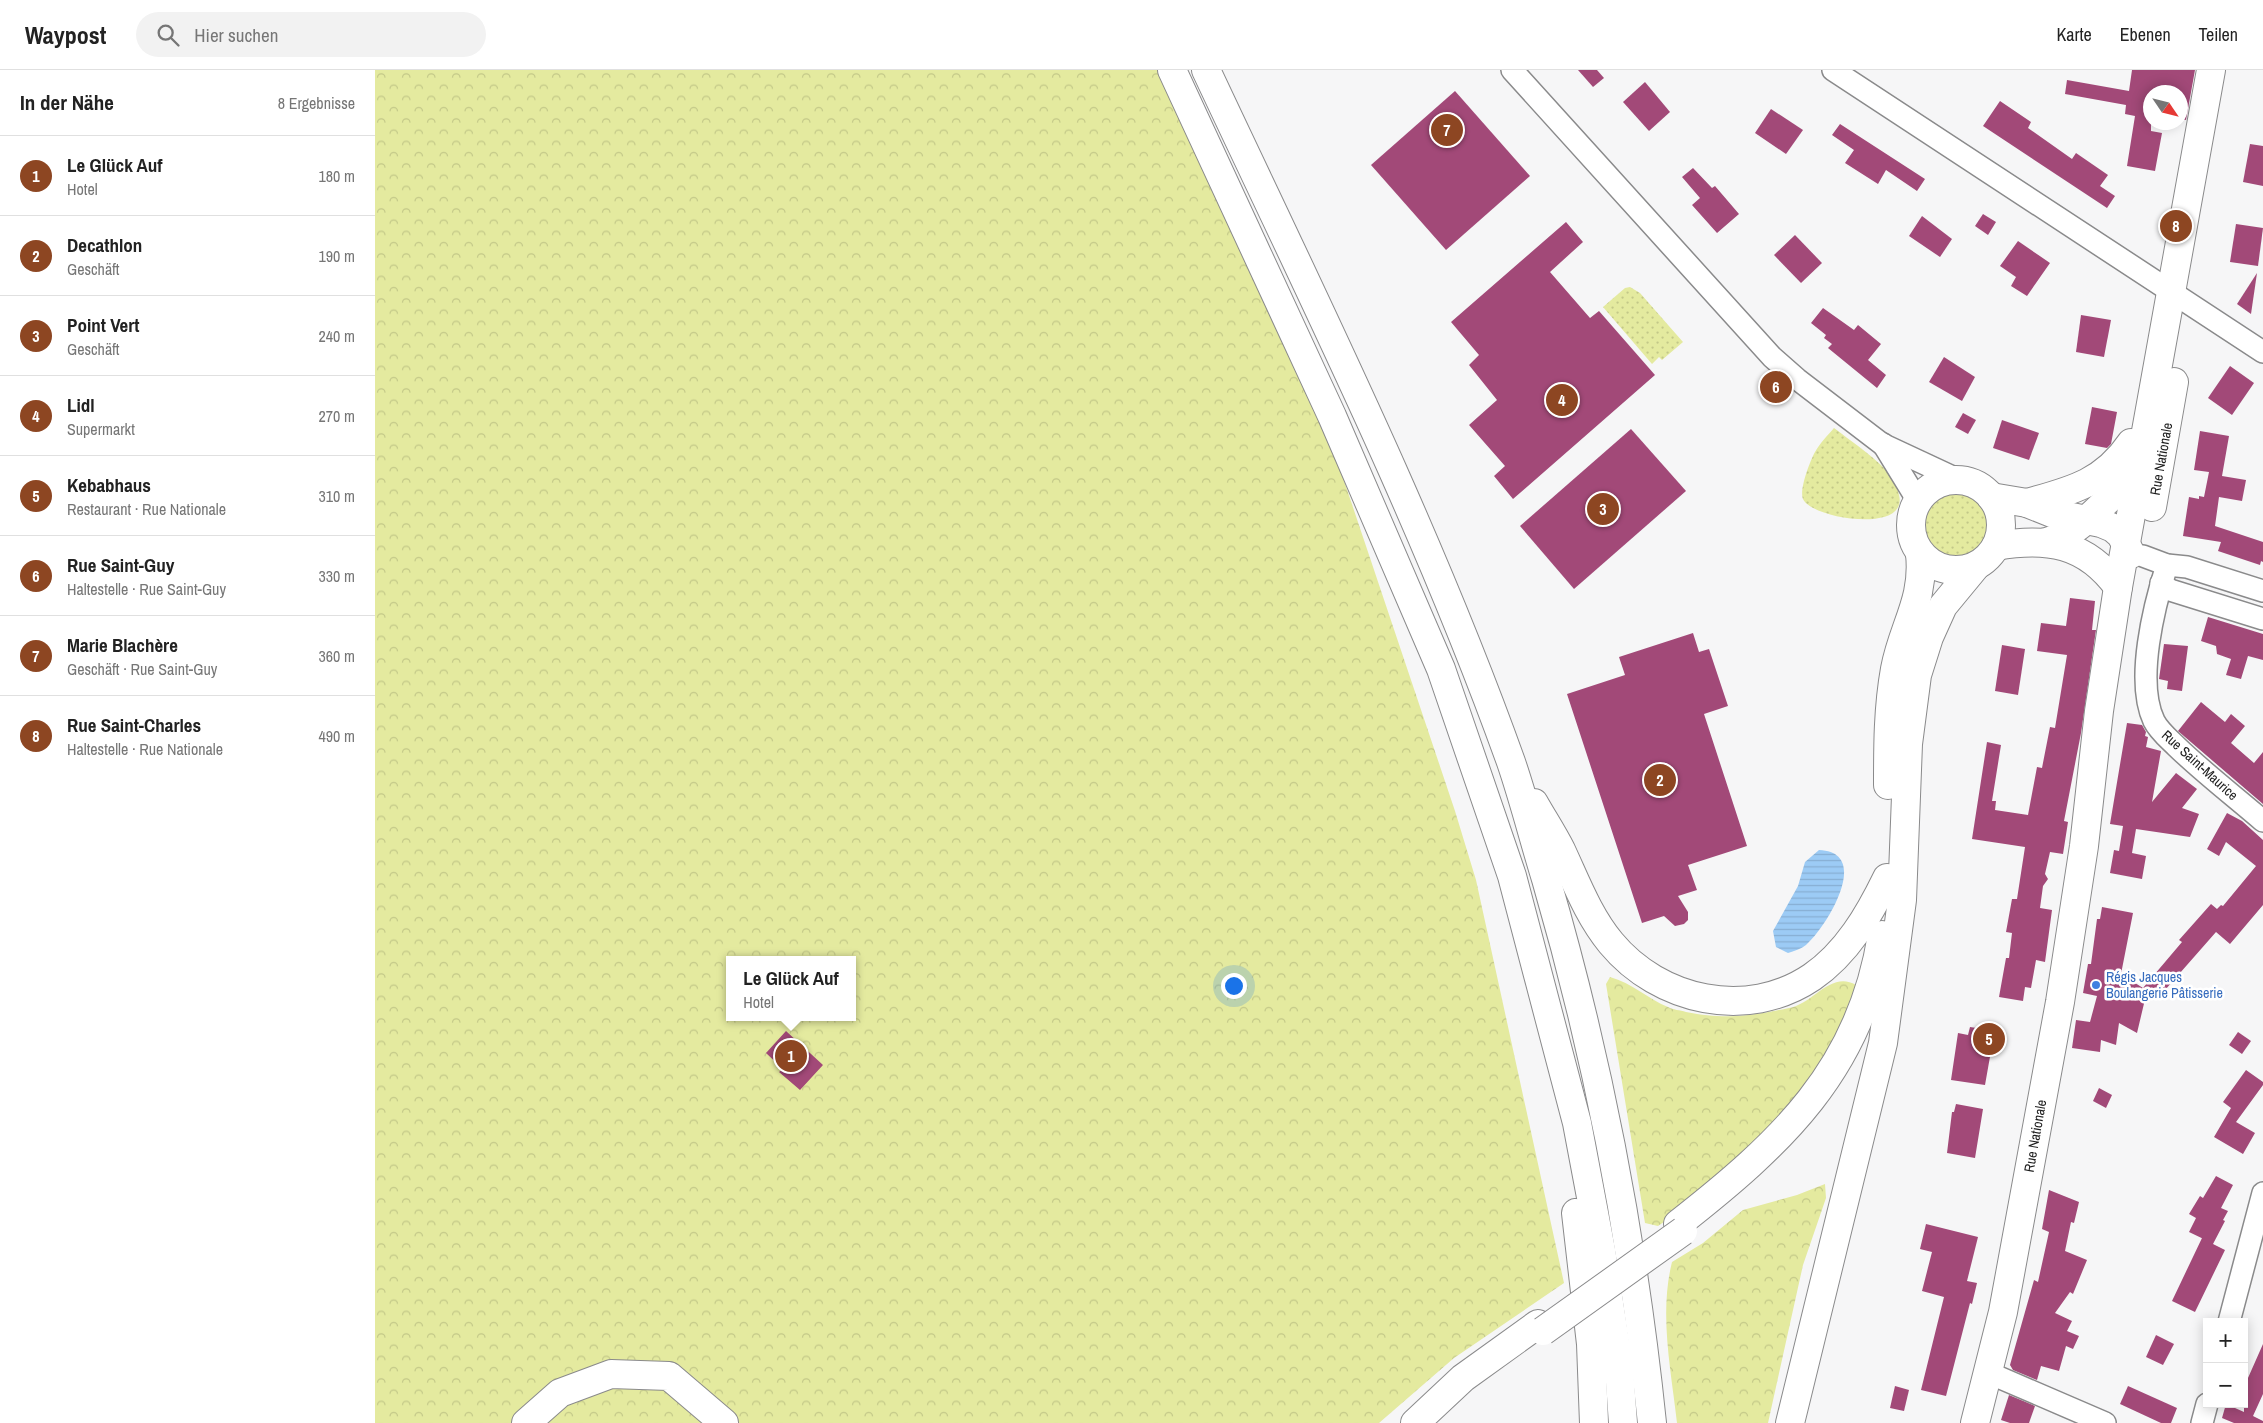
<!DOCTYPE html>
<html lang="de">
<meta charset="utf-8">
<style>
:root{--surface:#fff;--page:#f2f2f2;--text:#222;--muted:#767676;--line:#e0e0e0;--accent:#8d4622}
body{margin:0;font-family:"Archivo Narrow",sans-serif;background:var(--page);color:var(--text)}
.controls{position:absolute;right:15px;bottom:15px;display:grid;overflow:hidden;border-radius:0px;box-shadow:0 2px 12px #0003}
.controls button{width:45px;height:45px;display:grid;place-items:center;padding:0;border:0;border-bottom:1px solid var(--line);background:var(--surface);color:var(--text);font:25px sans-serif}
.compass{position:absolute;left:1768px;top:15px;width:45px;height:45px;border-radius:50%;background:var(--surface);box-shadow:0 2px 12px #0003;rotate:125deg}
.you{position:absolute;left:858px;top:915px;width:18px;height:18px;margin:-12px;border:4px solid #fff;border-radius:50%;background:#1a73e8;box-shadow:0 0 0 8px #1a73e833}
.badge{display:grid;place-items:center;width:32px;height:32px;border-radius:50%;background:var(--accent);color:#fff;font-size:16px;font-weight:700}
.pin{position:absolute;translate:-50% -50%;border:2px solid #fff;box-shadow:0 1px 5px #0006}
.popup{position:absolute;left:351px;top:886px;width:130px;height:65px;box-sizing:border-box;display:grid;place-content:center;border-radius:0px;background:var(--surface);filter:drop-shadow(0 1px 4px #0005);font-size:16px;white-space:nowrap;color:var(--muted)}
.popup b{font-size:19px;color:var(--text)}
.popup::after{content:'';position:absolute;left:50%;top:100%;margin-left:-10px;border:10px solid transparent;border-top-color:var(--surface)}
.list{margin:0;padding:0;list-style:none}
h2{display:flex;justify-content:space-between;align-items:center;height:65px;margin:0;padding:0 20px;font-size:21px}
h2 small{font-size:16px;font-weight:400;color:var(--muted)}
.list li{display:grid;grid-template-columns:32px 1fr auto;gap:15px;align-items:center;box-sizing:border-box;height:80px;padding:0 20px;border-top:1px solid var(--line)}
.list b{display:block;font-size:19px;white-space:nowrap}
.list p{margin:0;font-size:16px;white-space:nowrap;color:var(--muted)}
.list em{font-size:16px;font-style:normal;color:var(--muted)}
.icon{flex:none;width:28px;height:28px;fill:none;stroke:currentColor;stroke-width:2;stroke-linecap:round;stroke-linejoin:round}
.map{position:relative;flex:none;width:1888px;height:1353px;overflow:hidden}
header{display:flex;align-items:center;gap:30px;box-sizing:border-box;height:70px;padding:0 25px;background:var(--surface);border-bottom:1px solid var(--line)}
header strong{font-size:24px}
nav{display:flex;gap:28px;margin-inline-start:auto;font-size:18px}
.search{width:350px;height:45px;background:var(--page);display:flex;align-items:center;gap:12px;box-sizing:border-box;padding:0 18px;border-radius:28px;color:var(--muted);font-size:19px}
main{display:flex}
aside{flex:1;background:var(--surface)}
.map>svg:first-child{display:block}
.grass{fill:url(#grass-dots)}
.forest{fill:url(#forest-crowns);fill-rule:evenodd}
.water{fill:url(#water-rules)}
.building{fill:#a24978}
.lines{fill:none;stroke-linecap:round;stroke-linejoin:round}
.minor-casing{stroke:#8a8a8b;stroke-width:24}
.major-casing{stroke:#8a8a8b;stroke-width:30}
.highway-casing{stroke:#8a8a8b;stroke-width:30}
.minor{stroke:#fff;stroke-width:21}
.major{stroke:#fff;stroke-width:28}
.highway{stroke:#fff;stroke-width:28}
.highway-bridge-casing{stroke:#8a8a8b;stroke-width:30;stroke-linecap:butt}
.highway-bridge{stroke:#fff;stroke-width:28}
.shop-dot{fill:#3f7fe0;stroke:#fff;stroke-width:2}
.labels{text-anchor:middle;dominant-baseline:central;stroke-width:5;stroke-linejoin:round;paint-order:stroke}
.street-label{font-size:14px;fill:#1e1e1e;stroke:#fff}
.shop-label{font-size:14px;fill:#366cbe;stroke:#fff;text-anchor:start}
</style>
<header>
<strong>Waypost</strong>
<div class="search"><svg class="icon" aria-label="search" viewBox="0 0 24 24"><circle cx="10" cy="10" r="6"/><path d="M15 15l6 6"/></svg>Hier suchen</div>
<nav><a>Karte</a><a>Ebenen</a><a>Teilen</a></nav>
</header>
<main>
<aside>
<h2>In der Nähe<small>8 Ergebnisse</small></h2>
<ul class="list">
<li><span class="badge">1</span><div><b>Le Glück Auf</b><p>Hotel</p></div><em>180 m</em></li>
<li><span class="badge">2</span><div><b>Decathlon</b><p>Geschäft</p></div><em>190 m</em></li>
<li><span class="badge">3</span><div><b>Point Vert</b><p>Geschäft</p></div><em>240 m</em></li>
<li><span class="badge">4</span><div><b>Lidl</b><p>Supermarkt</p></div><em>270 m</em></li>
<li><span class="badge">5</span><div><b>Kebabhaus</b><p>Restaurant · Rue Nationale</p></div><em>310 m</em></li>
<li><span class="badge">6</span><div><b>Rue Saint-Guy</b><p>Haltestelle · Rue Saint-Guy</p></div><em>330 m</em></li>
<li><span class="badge">7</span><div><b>Marie Blachère</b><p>Geschäft · Rue Saint-Guy</p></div><em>360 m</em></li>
<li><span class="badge">8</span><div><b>Rue Saint-Charles</b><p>Haltestelle · Rue Nationale</p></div><em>490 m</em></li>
</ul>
</aside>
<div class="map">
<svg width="1888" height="1353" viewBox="0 0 1888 1353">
<defs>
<pattern id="grass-dots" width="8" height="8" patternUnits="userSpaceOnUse" patternTransform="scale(1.25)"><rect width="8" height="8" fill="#e4ea9f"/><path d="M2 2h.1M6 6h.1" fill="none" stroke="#c3c888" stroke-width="1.8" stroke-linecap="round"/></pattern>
<pattern id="forest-crowns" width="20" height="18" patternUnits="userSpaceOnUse" patternTransform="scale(1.25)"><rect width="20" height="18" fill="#e4ea9f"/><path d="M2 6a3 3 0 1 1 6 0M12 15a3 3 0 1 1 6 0" fill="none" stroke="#c3c888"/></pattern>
<pattern id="water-rules" width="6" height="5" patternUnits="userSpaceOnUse" patternTransform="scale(1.25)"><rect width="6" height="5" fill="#9ccbf5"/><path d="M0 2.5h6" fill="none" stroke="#86aed2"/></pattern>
</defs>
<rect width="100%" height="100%" fill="#f6f6f7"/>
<g class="grass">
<polygon points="1255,217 1265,223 1308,272 1287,290 1284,287 1277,294 1228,237 1250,218"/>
<path d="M1459,358C1476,371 1494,383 1509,398C1516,405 1522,415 1524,425C1534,464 1437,449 1428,429C1424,420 1435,391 1440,382C1445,373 1453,365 1459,358Z"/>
<circle cx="1583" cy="456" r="34"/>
</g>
<g class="forest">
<path d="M0,0H784L949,351L1080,741L1101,810L1189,1213L1079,1288L1004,1353H0ZM355,890H477V947H355Z"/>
<path d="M1235,907C1257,913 1273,929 1293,937C1298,940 1305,940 1311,942C1351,950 1375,946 1414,938C1438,934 1456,900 1481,915L1461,972L1414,1040L1321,1130L1283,1156L1270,1153L1231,914Z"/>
<path d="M1450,1114L1451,1128L1428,1195L1393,1353H1302C1296,1300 1284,1244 1297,1192L1328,1173L1368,1140L1422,1125Z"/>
</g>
<path class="water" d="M1444,780C1498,782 1451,858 1431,875C1426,879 1419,881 1413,883L1401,877L1398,861L1423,816L1430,792Z"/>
<g class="building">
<polygon points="1203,0 1222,0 1229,8 1218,17"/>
<polygon points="1757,0 1820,0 1811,50 1806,49 1806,22 1776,22 1776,61 1787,63 1780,101 1752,96 1760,46 1750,44 1751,35 1690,24 1692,10 1754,21"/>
<polygon points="1270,12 1295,42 1274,61 1248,32"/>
<polygon points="1080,21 1155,106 1071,180 996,95"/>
<polygon points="1625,31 1656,52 1653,58 1697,89 1701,83 1733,105 1725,116 1740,126 1732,138 1608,56"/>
<polygon points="1396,39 1428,60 1411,84 1380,63"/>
<polygon points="1465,54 1550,109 1542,121 1511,100 1503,114 1470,93 1479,80 1457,65"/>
<polygon points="1875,74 1888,76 1888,116 1868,112"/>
<polygon points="1318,98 1337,118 1340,116 1364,144 1342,163 1317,135 1325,128 1307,107"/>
<polygon points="1608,144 1621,152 1613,165 1600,156"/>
<polygon points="1547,146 1577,169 1565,187 1534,166"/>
<polygon points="1191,152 1208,172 1175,202 1215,248 1224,241 1280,305 1138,429 1119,406 1130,396 1094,355 1122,330 1094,295 1104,285 1076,252"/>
<polygon points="1861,154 1888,158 1883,196 1855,192"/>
<polygon points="1420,165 1447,193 1426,213 1399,185"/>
<polygon points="1643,171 1675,193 1652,226 1636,216 1641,207 1625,196"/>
<polygon points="1882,203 1876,244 1862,234"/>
<polygon points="1448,238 1479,260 1483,255 1506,274 1493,290 1511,305 1502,318 1453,278 1457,274 1449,268 1451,265 1436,253"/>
<polygon points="1706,245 1736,250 1729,287 1701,282"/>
<polygon points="1569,287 1600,307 1587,331 1554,312"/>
<polygon points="1855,296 1879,313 1857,345 1833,328"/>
<polygon points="1717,337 1742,342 1736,374 1732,378 1710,374"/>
<polygon points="1588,343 1601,350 1593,364 1580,357"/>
<polygon points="1627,350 1664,363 1654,390 1618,378"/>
<polygon points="1256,359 1311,421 1199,519 1145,456"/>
<polygon points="1825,361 1854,366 1847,406 1871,410 1867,431 1844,427 1840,456 1888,472 1888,492 1886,491 1885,495 1843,481 1846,472 1808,466 1814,427 1824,429 1824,426 1829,427 1834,402 1819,400"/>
<polygon points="1695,528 1720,531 1717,560 1721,560 1706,663 1689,751 1693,752 1688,784 1675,782 1670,804 1673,809 1668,816 1665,838 1677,840 1670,892 1661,890 1656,918 1650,917 1648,931 1624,927 1631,888 1634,888 1637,863 1631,862 1637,829 1642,829 1650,777 1597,769 1612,672 1626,675 1617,731 1621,731 1620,740 1653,745 1662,697 1667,698 1675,657 1680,658 1692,585 1662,581 1666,553 1691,556"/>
<polygon points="1833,547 1888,564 1888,590 1873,586 1866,609 1851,605 1856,589 1842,584 1841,576 1826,571"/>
<polygon points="1318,563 1324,582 1334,579 1353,636 1329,644 1372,776 1313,795 1322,820 1303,826 1313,842 1313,850 1309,854 1300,856 1289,846 1267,853 1192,624 1250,605 1244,587"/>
<polygon points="1789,574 1813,576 1807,621 1792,619 1793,611 1784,609"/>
<polygon points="1627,575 1650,579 1643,625 1620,621"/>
<polygon points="1826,632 1850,652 1856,644 1870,656 1856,673 1879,693 1888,682 1888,734 1803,661"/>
<polygon points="1752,653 1767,655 1771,662 1770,666 1773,667 1771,677 1786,681 1777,732 1801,703 1822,719 1807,738 1824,744 1815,767 1761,759 1757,783 1771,786 1767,809 1735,803 1739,780 1744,781 1748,756 1735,754"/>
<polygon points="1852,743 1867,751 1888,770 1888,835 1855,874 1841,862 1783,928 1772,921 1762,963 1744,953 1741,975 1726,970 1725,982 1697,978 1701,950 1715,952 1722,926 1708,923 1713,894 1716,894 1722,849 1725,849 1727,837 1758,843 1746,904 1768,918 1807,872 1804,870 1836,834 1842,839 1846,835 1848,836 1881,796 1851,772 1844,786 1832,779"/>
<polygon points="1608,956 1625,959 1621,982 1616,981 1610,1015 1576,1010 1583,963 1593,965 1595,957 1608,959"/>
<polygon points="411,961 448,995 425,1020 404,1002 408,999 391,983"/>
<polygon points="1863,962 1876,971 1867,984 1854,975"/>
<polygon points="1871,1000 1888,1012 1888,1015 1861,1052 1880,1063 1868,1084 1839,1067 1856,1038 1848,1032"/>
<polygon points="1724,1018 1737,1025 1731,1038 1718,1031"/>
<polygon points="1581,1034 1608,1039 1600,1088 1572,1083 1577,1042 1579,1042"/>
<polygon points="1841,1106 1858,1115 1846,1138 1853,1141 1848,1150 1850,1151 1838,1174 1850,1180 1820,1242 1797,1231 1827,1168 1837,1173 1814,1162 1821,1148 1814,1144 1825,1126 1828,1128"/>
<polygon points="1674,1120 1704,1132 1699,1153 1696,1152 1690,1181 1712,1190 1698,1224 1695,1222 1680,1243 1697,1251 1692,1261 1704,1266 1698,1279 1691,1276 1684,1301 1666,1296 1662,1310 1638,1300 1635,1295 1659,1210 1663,1212 1674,1162 1667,1159"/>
<polygon points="1551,1154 1603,1167 1592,1211 1602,1213 1597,1234 1595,1233 1571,1326 1546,1320 1569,1227 1547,1221 1557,1182 1545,1179"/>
<polygon points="1781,1265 1799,1274 1788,1295 1771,1287"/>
<polygon points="1888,1274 1888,1324 1878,1346 1888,1351 1888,1353 1859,1353 1847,1348 1851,1334 1869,1342 1869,1317"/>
<polygon points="1520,1316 1534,1320 1529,1341 1515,1338"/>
<polygon points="1753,1316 1802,1338 1796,1353 1786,1353 1745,1334"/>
<polygon points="1634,1325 1660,1336 1654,1353 1635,1353 1626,1350"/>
</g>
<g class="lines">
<defs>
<g id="minor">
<polyline points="1137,0 1397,287 1422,309 1507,374 1582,409"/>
<polyline points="1458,0 1888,282"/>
<polyline points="1508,374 1543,431"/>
<polyline points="1768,486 1792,495 1812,497 1888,521"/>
<path d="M1792,495C1779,536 1760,611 1779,651C1784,661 1794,669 1802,677C1829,703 1859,726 1888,751"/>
<polyline points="1786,513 1795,520 1888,549"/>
<polyline points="1854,1252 1888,1123"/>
<polyline points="1614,1303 1730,1353"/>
<polyline points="1827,1353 1832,1334"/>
</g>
<g id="major">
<circle cx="1581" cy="455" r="45"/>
<polyline points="1616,427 1652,433 1677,443 1726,453 1738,458 1746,465 1756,484"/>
<path d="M1652,433C1696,421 1729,413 1756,373"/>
<polyline points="1777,437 1799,312"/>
<path d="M1671,472C1677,470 1685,468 1690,465C1713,453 1750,413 1766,392"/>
<path d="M1621,476C1672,467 1711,473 1743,517"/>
<polyline points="151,1353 185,1323 236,1304 294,1306 349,1353"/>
<polyline points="1600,1353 1628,1242 1685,932 1709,776 1724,641 1743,517 1836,0"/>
</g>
<g id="highway">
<polyline points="797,0 957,346 1066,599 1137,806 1202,1053 1226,1180 1244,1298 1248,1353"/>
<path d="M831,0C938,228 1051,455 1136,692C1149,730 1159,770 1171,809C1223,987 1258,1169 1277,1353"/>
<path d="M1513,715C1513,676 1513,638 1520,599C1528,556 1550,530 1545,484"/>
<path d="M1159,733C1168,749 1178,764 1186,780C1201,812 1213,845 1236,873C1284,931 1372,951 1437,907C1472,883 1494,845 1512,808"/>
<polyline points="1201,1143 1216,1274 1219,1353"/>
<path d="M1303,1154C1405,1074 1486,1000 1507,865"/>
<polyline points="1040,1353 1088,1308 1163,1254"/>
<polyline points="1415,1353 1508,973 1527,830 1533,674 1542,605 1554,567 1568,536 1601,496"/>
</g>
</defs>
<use href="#minor" class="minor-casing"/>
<use href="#major" class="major-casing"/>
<use href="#highway" class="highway-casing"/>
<use href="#minor" class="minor"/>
<use href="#major" class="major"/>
<use href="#highway" class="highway"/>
<defs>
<polyline id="highway-bridge" points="1168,1261 1308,1161"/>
</defs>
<use href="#highway-bridge" class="highway-bridge-casing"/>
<use href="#highway-bridge" class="highway-bridge"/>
</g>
<circle class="shop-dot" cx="1721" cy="915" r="5"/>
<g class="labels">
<g class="street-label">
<text transform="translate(1786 389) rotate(-80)">Rue Nationale</text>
<text transform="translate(1825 695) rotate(42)">Rue Saint-Maurice</text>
<text transform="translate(1660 1066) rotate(-80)">Rue Nationale</text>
</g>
<g class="shop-label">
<text x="1731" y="907">Régis Jacques<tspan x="1731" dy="16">Boulangerie Pâtisserie</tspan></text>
</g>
</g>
</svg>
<div class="controls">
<button>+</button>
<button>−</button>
</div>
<svg class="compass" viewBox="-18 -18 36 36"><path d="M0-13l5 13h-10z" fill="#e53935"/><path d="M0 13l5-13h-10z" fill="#767676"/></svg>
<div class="you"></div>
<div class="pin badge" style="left:416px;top:986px">1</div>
<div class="popup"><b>Le Glück Auf</b>Hotel</div>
<div class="pin badge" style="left:1285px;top:710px">2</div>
<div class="pin badge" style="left:1228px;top:439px">3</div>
<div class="pin badge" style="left:1187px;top:330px">4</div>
<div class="pin badge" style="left:1614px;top:969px">5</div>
<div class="pin badge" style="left:1401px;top:317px">6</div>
<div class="pin badge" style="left:1072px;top:60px">7</div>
<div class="pin badge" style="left:1801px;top:156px">8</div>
</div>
</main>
